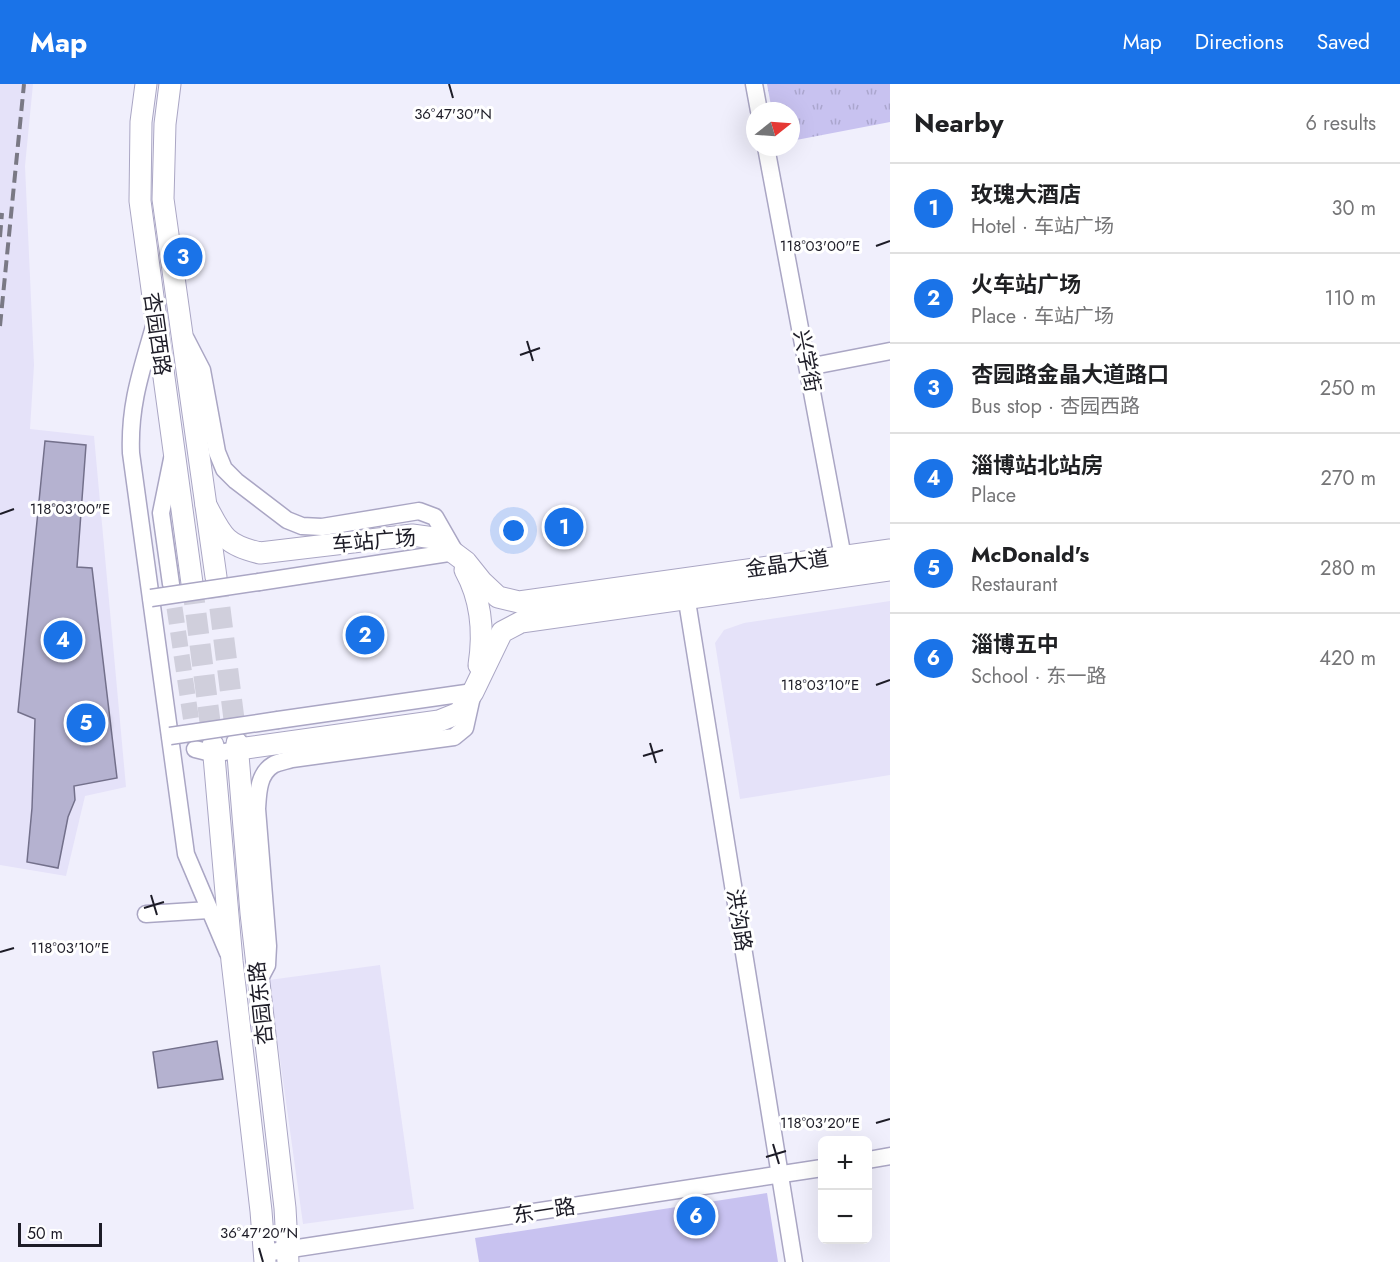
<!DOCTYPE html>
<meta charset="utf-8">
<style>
:root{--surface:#fff;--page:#f6f6f6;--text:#202124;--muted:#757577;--line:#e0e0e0;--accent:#1a73e8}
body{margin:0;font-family:Jost,"Noto Sans SC",sans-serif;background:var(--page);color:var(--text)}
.controls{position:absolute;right:18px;bottom:18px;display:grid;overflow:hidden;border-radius:9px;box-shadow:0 6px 24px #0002}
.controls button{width:54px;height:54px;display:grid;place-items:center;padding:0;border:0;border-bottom:2px solid var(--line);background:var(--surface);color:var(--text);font:30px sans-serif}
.compass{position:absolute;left:746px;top:18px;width:54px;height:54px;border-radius:50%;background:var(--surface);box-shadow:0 6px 24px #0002;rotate:73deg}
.scale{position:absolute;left:18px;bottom:15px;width:84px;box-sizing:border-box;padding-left:6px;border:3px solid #1d1c27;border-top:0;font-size:16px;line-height:21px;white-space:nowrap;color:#1d1c27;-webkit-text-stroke:4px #fff;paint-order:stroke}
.you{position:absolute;left:514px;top:447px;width:21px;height:21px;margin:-15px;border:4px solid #fff;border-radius:50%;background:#1a73e8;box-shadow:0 0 0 9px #1a73e833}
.badge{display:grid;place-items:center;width:39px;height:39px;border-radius:50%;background:var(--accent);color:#fff;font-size:20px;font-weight:700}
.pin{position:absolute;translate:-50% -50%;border:3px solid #fff;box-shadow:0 2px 6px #0006}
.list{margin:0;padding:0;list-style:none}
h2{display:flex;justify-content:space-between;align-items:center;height:78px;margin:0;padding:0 24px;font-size:26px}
h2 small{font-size:20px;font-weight:400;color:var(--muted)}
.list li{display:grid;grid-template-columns:39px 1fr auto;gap:18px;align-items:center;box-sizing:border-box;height:90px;padding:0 24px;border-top:2px solid var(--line)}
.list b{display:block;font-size:22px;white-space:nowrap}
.list p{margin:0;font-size:20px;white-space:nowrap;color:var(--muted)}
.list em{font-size:20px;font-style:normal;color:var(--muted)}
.map{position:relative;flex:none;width:890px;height:1178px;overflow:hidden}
header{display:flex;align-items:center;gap:36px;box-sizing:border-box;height:84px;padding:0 30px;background:var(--accent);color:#fff}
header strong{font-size:28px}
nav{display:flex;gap:33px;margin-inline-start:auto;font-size:21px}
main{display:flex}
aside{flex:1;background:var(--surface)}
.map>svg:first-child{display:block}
.built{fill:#e5e2f9}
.grass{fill:url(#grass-tufts)}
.garden{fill:#c8c2f0}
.building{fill:#b5b2d0;stroke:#73708b;stroke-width:1.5}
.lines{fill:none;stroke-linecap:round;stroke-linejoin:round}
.minor-tunnel{stroke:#d0cfdc;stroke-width:16;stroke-dasharray:16 8;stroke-linecap:butt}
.major-tunnel{stroke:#d0cfdc;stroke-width:21;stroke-dasharray:21 10;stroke-linecap:butt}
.minor-casing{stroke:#aaa6c4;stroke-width:19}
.major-casing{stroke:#aaa6c4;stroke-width:23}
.minor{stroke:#fff;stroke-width:16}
.major{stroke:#fff;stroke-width:21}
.rail{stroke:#7a7985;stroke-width:4;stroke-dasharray:12 6;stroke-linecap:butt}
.minor-bridge-casing{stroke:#aaa6c4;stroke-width:19;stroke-linecap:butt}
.minor-bridge{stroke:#fff;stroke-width:16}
.ticks{fill:none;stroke:#1d1c27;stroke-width:2}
.labels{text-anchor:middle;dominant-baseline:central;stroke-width:6;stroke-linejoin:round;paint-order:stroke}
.street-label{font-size:21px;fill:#1d1c27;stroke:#fff}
.ticks-label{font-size:15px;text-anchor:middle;fill:#1d1c27;stroke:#fff;stroke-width:6;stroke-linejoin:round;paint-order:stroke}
</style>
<header>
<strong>Map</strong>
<nav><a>Map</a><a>Directions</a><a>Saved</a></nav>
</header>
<main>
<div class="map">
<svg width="890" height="1178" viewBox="0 0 890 1178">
<defs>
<pattern id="grass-tufts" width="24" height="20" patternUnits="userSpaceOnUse" patternTransform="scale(1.5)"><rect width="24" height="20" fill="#c8c2f0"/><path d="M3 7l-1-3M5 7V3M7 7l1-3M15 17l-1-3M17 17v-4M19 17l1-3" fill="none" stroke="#aba6ce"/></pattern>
</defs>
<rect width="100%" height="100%" fill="#f0effc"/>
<g class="built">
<polygon points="0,0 33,0 25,82 34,281 30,345 94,352 126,703 85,712 66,792 0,781"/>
<polygon points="890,517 890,691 740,715 715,559 724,546 744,539"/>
<polygon points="380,881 414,1125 303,1140 269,896"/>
</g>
<polygon class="grass" points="767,0 890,0 890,38 791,57 791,27 772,27"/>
<polygon class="garden" points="767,1109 778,1178 479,1178 475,1154"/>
<g class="building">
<polygon points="45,357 86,361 77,483 92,484 117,694 74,702 75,716 68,733 58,784 27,778 32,724 35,635 18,628"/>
<polygon points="217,957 223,995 158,1004 153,968"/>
</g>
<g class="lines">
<polyline class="minor-tunnel" points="171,500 195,662"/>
<g class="major-tunnel">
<polyline points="216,493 237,659"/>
<polyline points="192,499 213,661"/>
</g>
<defs>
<g id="minor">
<polyline points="754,0 759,27"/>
<polyline points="766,63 845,484"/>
<path d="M155,239C142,285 129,320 131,369L186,770L228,869"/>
<polyline points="186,255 202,286 217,368 224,385 236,397 287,436 302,442 322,443 419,427 435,433 455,468 259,498"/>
<polyline points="808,283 890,267"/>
<polyline points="171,500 161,429 172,375"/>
<polyline points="685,505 794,1178"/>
<polyline points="195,665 215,670 239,665"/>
<polyline points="146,830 209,826"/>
<path d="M258,898L267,881L268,862L257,725C258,710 258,690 273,681C278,678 286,677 292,675L454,653L465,644L473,608L278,636"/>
<polyline points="868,1076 890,1072"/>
<polyline points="265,1169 822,1084"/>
</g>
<g id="major">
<polyline points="146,0 141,38 140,117 192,499"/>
<polyline points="170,0 165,40 163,115 216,493"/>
<path d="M206,421C222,452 225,461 260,469L412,451L434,454L466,478L482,498L498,513L519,518L890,466"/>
<path d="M465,486C481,515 484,549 479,581"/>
<polyline points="237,659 251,829 285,1124 288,1178"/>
<polyline points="213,661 232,877 261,1127 265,1178"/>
<polyline points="239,665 439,637 459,629 473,608 502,548 521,538 890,486"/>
</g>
</defs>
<use href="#minor" class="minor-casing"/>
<use href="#major" class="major-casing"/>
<use href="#minor" class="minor"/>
<use href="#major" class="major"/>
<g class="rail">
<polyline points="0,153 2,129"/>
<polyline points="0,242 24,0"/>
</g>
<defs>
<g id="minor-bridge">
<polyline points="151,514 259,498"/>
<polyline points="170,652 278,636"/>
</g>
</defs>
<use href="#minor-bridge" class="minor-bridge-casing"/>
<use href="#minor-bridge" class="minor-bridge"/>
</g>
<path class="ticks" d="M449,0L453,14M876,162L890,157M527,257L533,277M520,271L540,264M0,430L14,425M876,601L890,596M650,659L656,679M643,672L663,666M151,811L157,831M144,824L164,818M0,868L14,864M876,1039L890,1035M773,1060L779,1080M766,1073L786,1067M259,1164L263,1178"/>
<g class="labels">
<g class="street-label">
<text transform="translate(157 250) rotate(82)">杏园西路</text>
<text transform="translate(807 277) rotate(79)">兴学街</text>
<text transform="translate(374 457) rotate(-5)">车站广场</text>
<text transform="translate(787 480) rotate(-8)">金晶大道</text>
<text transform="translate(739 836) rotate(81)">洪沟路</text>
<text transform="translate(261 919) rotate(-96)">杏园东路</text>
<text transform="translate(544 1127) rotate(-9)">东一路</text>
</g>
</g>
<g class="ticks-label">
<text x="453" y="35">36°47'30"N</text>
<text x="820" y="167">118°03'00"E</text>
<text x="70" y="430">118°03'00"E</text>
<text x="820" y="606">118°03'10"E</text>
<text x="70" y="869">118°03'10"E</text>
<text x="820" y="1044">118°03'20"E</text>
<text x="259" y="1154">36°47'20"N</text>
</g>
</svg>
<div class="controls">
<button>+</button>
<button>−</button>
</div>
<svg class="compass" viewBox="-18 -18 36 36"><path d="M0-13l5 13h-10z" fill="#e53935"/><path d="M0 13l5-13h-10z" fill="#757577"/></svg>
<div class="scale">50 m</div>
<div class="you"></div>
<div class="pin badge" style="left:564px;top:443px">1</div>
<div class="pin badge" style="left:365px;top:551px">2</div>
<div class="pin badge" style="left:183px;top:173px">3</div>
<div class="pin badge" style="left:63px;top:556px">4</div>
<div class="pin badge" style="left:86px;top:639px">5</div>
<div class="pin badge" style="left:696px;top:1132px">6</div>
</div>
<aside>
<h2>Nearby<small>6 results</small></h2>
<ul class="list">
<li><span class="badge">1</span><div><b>玫瑰大酒店</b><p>Hotel · 车站广场</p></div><em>30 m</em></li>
<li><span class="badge">2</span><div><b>火车站广场</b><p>Place · 车站广场</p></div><em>110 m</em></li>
<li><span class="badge">3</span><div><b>杏园路金晶大道路口</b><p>Bus stop · 杏园西路</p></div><em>250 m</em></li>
<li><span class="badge">4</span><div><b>淄博站北站房</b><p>Place</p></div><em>270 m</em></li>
<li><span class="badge">5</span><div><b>McDonald's</b><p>Restaurant</p></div><em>280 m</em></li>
<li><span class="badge">6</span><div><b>淄博五中</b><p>School · 东一路</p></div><em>420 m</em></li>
</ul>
</aside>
</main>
